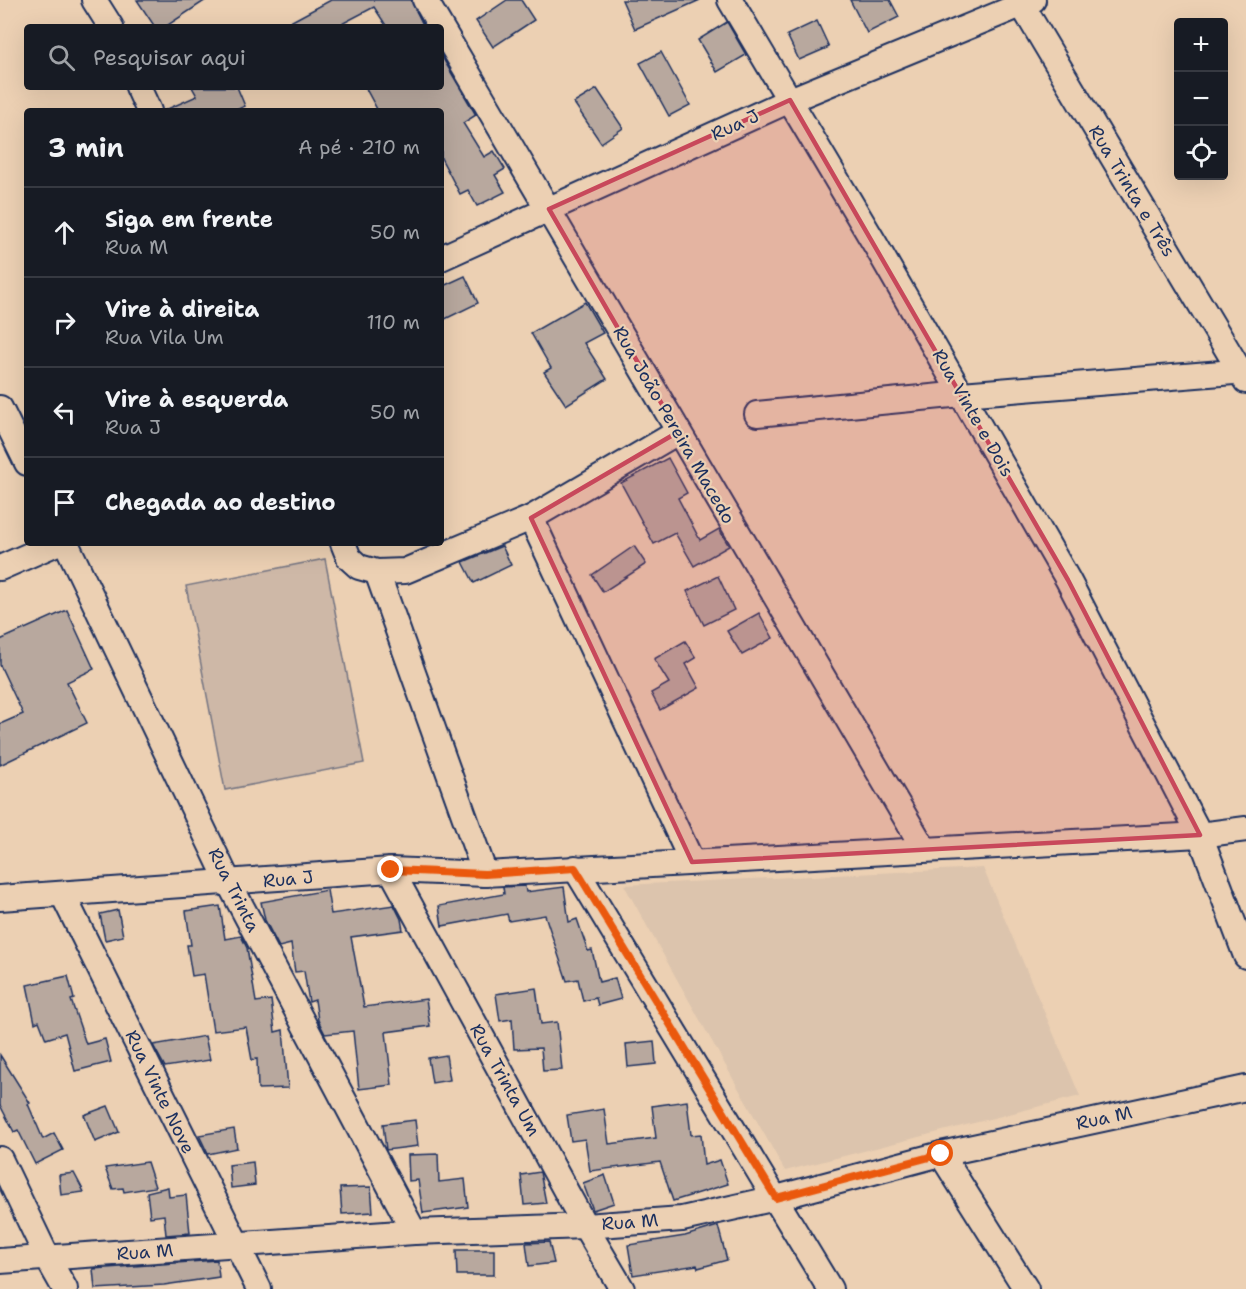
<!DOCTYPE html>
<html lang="pt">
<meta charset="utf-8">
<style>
:root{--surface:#171b24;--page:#242831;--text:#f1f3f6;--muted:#9ea1a6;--line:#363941}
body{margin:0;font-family:"Shantell Sans",sans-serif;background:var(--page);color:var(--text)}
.controls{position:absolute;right:18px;top:18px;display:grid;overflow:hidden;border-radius:6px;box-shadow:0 6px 24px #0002}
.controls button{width:54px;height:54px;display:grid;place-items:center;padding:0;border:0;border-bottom:2px solid var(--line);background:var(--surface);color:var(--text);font:30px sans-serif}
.stop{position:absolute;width:18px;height:18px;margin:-14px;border:4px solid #ea580c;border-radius:50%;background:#fff}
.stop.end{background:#ea580c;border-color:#fff;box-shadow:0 2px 6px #0008}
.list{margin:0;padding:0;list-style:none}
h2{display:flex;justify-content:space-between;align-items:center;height:78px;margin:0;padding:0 24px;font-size:26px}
h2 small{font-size:20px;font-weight:400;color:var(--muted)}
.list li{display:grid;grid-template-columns:39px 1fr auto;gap:18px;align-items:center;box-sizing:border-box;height:90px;padding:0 24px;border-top:2px solid var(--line)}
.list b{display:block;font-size:22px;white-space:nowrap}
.list p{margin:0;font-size:20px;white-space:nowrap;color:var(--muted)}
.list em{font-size:20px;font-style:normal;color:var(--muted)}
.icon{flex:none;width:33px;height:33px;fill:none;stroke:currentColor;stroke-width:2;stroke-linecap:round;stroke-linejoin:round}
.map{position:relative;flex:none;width:1246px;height:1289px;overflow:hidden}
.search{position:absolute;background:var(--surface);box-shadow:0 6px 24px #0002;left:24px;top:24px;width:420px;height:66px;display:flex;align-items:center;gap:15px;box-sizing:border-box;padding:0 21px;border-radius:6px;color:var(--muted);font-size:22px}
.panel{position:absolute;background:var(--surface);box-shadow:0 6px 24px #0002;left:24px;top:108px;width:420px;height:438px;border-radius:6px}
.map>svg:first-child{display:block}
.built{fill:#dcc4ad}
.green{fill:#ceb8a7;stroke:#747482;stroke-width:1.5}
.building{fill:#b8a89e;stroke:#1b2f5e;stroke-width:1.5}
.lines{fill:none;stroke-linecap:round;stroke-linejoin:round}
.minor-casing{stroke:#1b2f5e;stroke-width:28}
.minor{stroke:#ecd0b3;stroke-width:24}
.route{stroke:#ea580c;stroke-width:8}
.marked{fill:#c8485b;fill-opacity:0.2;stroke:#c8485b;stroke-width:4.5;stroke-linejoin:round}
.labels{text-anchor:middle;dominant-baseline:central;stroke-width:4.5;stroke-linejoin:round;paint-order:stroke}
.street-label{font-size:18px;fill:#1b2f5e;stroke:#ecd0b3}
</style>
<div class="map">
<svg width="1246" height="1289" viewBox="0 0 1246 1289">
<rect width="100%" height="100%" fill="#ecd0b3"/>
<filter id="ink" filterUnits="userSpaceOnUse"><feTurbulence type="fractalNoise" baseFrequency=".0167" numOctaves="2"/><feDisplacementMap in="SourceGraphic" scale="12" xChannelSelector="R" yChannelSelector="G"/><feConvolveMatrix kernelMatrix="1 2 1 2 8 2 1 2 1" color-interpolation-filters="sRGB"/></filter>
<g filter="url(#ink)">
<polygon class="built" points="983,868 1080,1096 785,1171 624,885"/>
<polygon class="green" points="325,559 364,763 225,790 186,586"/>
<g class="building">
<polygon points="137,0 206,0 165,27 155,27"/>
<polygon points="331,0 411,0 424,27 387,27 374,7 336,27 281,27"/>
<polygon points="507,0 521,0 534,20 493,47 476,21"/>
<polygon points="622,0 700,0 635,29"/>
<polygon points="850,0 890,0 899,17 867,33"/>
<polygon points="817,21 829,47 799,60 787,35"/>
<polygon points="727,22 746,55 717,72 698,40"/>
<polygon points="661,52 690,105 669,116 640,63"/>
<polygon points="441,55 476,115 463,123 484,157 494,151 505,169 495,175 505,192 477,206 468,190 460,194 441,158 441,111 378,111 365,87 441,87"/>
<polygon points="192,87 237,87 245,106 234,111 163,111 197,96"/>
<polygon points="597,89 623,128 601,143 574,103"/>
<polygon points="465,276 478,303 441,321 441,287"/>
<polygon points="585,302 603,333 584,343 607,379 566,405 544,372 551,368 531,333"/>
<polygon points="668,458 687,493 678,498 700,540 719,529 729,546 694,566 675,533 654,544 621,483"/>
<polygon points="502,546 511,565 474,583 463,562"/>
<polygon points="634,546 646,564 603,592 592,575"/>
<polygon points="718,576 734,610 704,625 687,591"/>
<polygon points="67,610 94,669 67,682 87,723 0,765 0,724 23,714 0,665 0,640"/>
<polygon points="759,613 773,638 742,655 727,631"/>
<polygon points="685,641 696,658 686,664 699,688 660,710 651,693 669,683 654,659"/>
<polygon points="525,886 526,892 564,887 569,922 577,919 588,951 592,950 599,982 615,978 621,999 598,1005 596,998 583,1001 578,979 567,981 545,915 509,921 507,914 442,926 439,906 504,894 503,887"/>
<polygon points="327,890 331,914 394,905 401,919 403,930 351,937 364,1007 426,999 430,1026 386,1032 392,1085 359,1089 353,1031 325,1034 318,1020 315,1000 309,1002 304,971 295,972 291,944 279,947 265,920 261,902"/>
<polygon points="220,906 225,939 241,936 247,948 256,1002 271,1000 275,1032 283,1030 288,1088 258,1089 257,1059 252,1060 246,1027 213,1031 204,974 192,976 187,945 191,945 186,911"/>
<polygon points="118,910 123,936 105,940 100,914"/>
<polygon points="68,976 74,999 71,1000 86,1044 105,1039 111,1062 75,1071 65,1033 46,1039 39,1021 35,1023 27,985"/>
<polygon points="536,988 541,1024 557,1022 562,1070 543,1071 541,1048 514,1049 512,1019 500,1021 496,994"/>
<polygon points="205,1036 210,1060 165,1067 153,1045"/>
<polygon points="654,1041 656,1064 628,1067 626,1044"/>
<polygon points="0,1055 30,1103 28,1104 43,1139 54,1133 63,1150 35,1164 18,1130 14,1132 0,1105"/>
<polygon points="446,1055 450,1080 432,1083 428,1058"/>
<polygon points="687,1101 691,1135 701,1134 704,1165 720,1160 728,1184 673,1201 660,1162 590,1171 585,1139 571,1141 567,1115 604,1109 609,1144 656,1138 652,1106"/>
<polygon points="108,1106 119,1132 95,1142 84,1115"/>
<polygon points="415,1120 418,1146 386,1150 383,1124"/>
<polygon points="234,1129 237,1148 208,1154 199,1135"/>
<polygon points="438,1154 439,1182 465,1179 468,1207 423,1213 418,1180 409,1181 408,1155"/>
<polygon points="147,1162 155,1187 124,1192 123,1188 113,1189 105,1168"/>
<polygon points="253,1162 255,1185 231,1188 229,1165"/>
<polygon points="540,1172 546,1203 524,1205 521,1175"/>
<polygon points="74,1173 84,1192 61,1195 59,1175"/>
<polygon points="605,1175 614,1203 593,1210 583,1183"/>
<polygon points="168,1187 169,1197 186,1195 190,1233 166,1235 164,1215 150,1217 147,1192"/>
<polygon points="371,1187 373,1212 342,1214 340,1188"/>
<polygon points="718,1226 727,1260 698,1268 697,1265 633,1275 628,1245 685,1236"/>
<polygon points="549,1242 554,1263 529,1266 526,1243"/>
<polygon points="456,1250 494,1250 494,1275 457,1275"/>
<polygon points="217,1260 219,1277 164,1285 95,1289 93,1269"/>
</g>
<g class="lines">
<defs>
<g id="minor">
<polyline points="94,0 111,27"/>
<polyline points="425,0 924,849"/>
<polyline points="730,0 875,244 1068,580 1200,835 1246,956"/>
<polyline points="1019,0 1246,381"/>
<polyline points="138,87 149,111"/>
<polyline points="441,258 790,100 1033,0"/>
<polyline points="0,408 27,463"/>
<polyline points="757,414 962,394 1246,371"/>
<polyline points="531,518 692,862"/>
<polyline points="66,543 229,883 414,1232"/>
<polyline points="343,543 349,558 359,567 377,572 405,571 531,518 678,432"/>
<polyline points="0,568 57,543"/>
<polyline points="377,572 485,874"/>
<polyline points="575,868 830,1289"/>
<polyline points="391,870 585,1226 622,1289"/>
<polyline points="63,895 259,1289"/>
<polyline points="0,898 391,870 485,874 1200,835 1246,829"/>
<polyline points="941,1154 1026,1289"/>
<polyline points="0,1159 48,1259 65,1289"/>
<polyline points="0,1261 414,1232 585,1226 682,1219 776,1198 941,1154 1246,1088"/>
</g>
</defs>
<use href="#minor" class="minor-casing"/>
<use href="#minor" class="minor"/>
</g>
</g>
<g class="lines" filter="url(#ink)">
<polyline class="route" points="391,870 485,874 575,868 776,1198 941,1154"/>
</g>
<path class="marked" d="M790,100L1068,580L1200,835L692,862L531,518L678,432L549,209Z"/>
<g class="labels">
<g class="street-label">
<text transform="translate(735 125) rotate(-24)">Rua J</text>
<text transform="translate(1132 191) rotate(59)">Rua Trinta e Três</text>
<text transform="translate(973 413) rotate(60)">Rua Vinte e Dois</text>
<text transform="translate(674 425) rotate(60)">Rua João Pereira Macedo</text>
<text transform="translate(288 879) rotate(-5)">Rua J</text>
<text transform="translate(234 890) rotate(63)">Rua Trinta</text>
<text transform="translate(505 1080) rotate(61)">Rua Trinta Um</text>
<text transform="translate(160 1092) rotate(64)">Rua Vinte Nove</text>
<text transform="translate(1104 1118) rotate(-12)">Rua M</text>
<text transform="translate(630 1222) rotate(-4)">Rua M</text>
<text transform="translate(145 1252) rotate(-4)">Rua M</text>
</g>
</g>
</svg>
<div class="controls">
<button>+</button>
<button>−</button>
<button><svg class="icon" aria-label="locate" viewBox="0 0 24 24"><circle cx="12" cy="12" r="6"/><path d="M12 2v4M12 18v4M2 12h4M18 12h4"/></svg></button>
</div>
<div class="stop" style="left:941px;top:1154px"></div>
<div class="stop end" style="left:391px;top:870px"></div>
<div class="search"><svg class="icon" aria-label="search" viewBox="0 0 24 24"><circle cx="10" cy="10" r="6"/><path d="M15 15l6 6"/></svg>Pesquisar aqui</div>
<section class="panel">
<h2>3 min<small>A pé · 210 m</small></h2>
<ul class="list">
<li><svg class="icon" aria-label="ahead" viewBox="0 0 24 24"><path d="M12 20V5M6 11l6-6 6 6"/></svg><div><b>Siga em frente</b><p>Rua M</p></div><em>50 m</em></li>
<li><svg class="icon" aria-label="right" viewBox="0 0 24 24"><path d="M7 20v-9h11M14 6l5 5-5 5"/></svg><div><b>Vire à direita</b><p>Rua Vila Um</p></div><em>110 m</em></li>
<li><svg class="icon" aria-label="left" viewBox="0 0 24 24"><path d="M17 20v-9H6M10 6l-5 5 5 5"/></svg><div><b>Vire à esquerda</b><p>Rua J</p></div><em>50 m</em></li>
<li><svg class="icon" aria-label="arrive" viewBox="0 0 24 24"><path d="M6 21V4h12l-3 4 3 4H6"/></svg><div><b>Chegada ao destino</b></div></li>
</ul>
</section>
</div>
